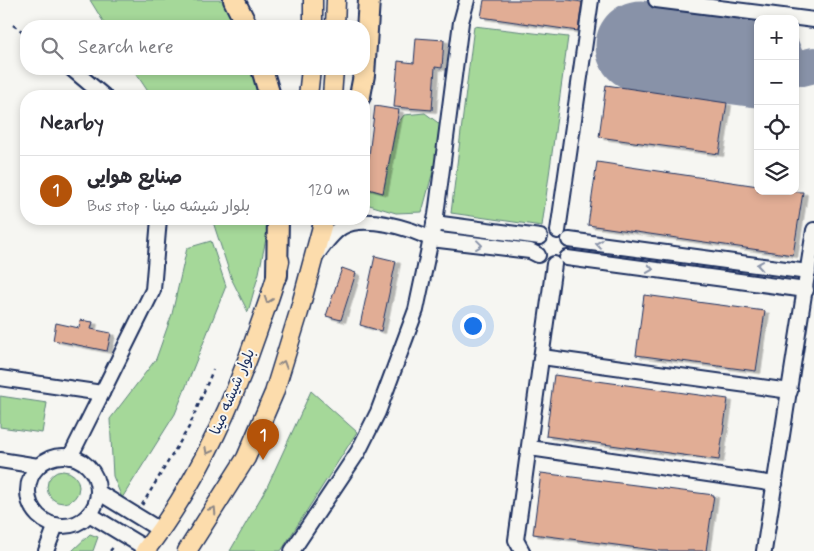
<!DOCTYPE html>
<meta charset="utf-8">
<style>
:root{--surface:#fff;--page:#f2f2f3;--text:#2b2b33;--muted:#7c7c81;--line:#e1e1e2;--accent:#b45309}
body{margin:0;font-family:Mynerve,"Playpen Sans Arabic",sans-serif;background:var(--page);color:var(--text)}
.controls{position:absolute;right:15px;top:15px;display:grid;overflow:hidden;border-radius:10px;box-shadow:0 2px 8px #0003}
.controls button{width:45px;height:45px;display:grid;place-items:center;padding:0;border:0;border-bottom:1px solid var(--line);background:var(--surface);color:var(--text);font:25px sans-serif}
.you{position:absolute;left:472px;top:325px;width:18px;height:18px;margin:-12px;border:4px solid #fff;border-radius:50%;background:#1a73e8;box-shadow:0 0 0 8px #1a73e833}
.badge{display:grid;place-items:center;width:32px;height:32px;border-radius:50%;background:var(--accent);color:#fff;font-size:16px;font-weight:700}
.pin{position:absolute;translate:-50% -41px;filter:drop-shadow(0 1px 2px #0008)}
.pin::after{content:'';position:absolute;top:26px;width:18px;height:15px;background:inherit;clip-path:polygon(0 0,100% 0,50% 100%)}
.list{margin:0;padding:0;list-style:none}
h2{display:flex;justify-content:space-between;align-items:center;height:65px;margin:0;padding:0 20px;font-size:21px}
h2 small{font-size:16px;font-weight:400;color:var(--muted)}
.list li{display:grid;grid-template-columns:32px 1fr auto;gap:15px;align-items:center;box-sizing:border-box;height:70px;padding:0 20px;border-top:1px solid var(--line)}
.list b{display:block;font-size:19px;white-space:nowrap}
.list p{margin:0;font-size:16px;white-space:nowrap;color:var(--muted)}
.list em{font-size:16px;font-style:normal;color:var(--muted)}
.icon{flex:none;width:28px;height:28px;fill:none;stroke:currentColor;stroke-width:2;stroke-linecap:round;stroke-linejoin:round}
.map{position:relative;flex:none;width:814px;height:551px;overflow:hidden}
.search{position:absolute;background:var(--surface);box-shadow:0 2px 8px #0003;left:20px;top:20px;width:350px;height:55px;display:flex;align-items:center;gap:12px;box-sizing:border-box;padding:0 18px;border-radius:20px;color:var(--muted);font-size:19px}
.panel{position:absolute;background:var(--surface);box-shadow:0 2px 8px #0003;left:20px;top:90px;width:350px;height:135px;border-radius:20px}
.map>svg:first-child{display:block}
.green{fill:#a5d899;stroke:#60847c}
.lines{fill:none;stroke-linecap:round;stroke-linejoin:round}
.taxiway{stroke:#8892a8;stroke-width:36}
.runway{stroke:#8892a8;stroke-width:91}
.building{fill:#e1ad95;stroke:#1b2f5e;filter:url(#shadow)}
.minor-casing{stroke:#1b2f5e;stroke-width:18}
.major-casing{stroke:#1b2f5e;stroke-width:21}
.highway-casing{stroke:#1b2f5e;stroke-width:24}
.path{stroke:#1b2f5e;stroke-width:2.5;stroke-dasharray:4 4;stroke-linecap:butt}
.minor{stroke:#f6f6f2;stroke-width:14}
.major{stroke:#fcdcac;stroke-width:18}
.highway{stroke:#fcdcac;stroke-width:20}
.oneway{stroke:#8892a8}
.oneway2{stroke:#8c8685}
.labels{text-anchor:middle;dominant-baseline:central;stroke-width:4;stroke-linejoin:round;paint-order:stroke}
.street-label{font-size:15px;fill:#1b2f5e;stroke:#f6f6f2}
</style>
<div class="map">
<svg width="814" height="551" viewBox="0 0 814 551">
<defs>
<filter id="shadow"><feDropShadow dx="4.5" dy="2.5" stdDeviation="0" flood-color="#0004"/></filter>
</defs>
<rect width="100%" height="100%" fill="#f6f6f2"/>
<filter id="ink" filterUnits="userSpaceOnUse"><feTurbulence type="fractalNoise" baseFrequency=".02" numOctaves="2"/><feDisplacementMap in="SourceGraphic" scale="10" xChannelSelector="R" yChannelSelector="G"/><feConvolveMatrix kernelMatrix="1 2 1 2 8 2 1 2 1" color-interpolation-filters="sRGB"/></filter>
<g filter="url(#ink)">
<g class="green">
<polygon points="90,0 227,0 239,26 106,26"/>
<polygon points="474,26 568,37 542,226 451,213"/>
<polygon points="133,69 255,69 263,96 151,96"/>
<polygon points="425,113 441,125 436,160 422,212 396,213 366,204 364,199 365,188 383,193 396,126 404,115"/>
<polygon points="212,219 270,219 259,273 248,312 232,280"/>
<polygon points="211,241 226,286 175,414 122,498 113,476 110,419 156,359 172,314 187,248"/>
<polygon points="311,391 357,432 281,551 230,551 267,487"/>
<polygon points="0,396 47,403 42,433 0,427"/>
<circle cx="63" cy="487" r="16"/>
<polygon points="90,534 98,537 93,551 72,551"/>
</g>
<g class="lines">
<polyline class="taxiway" points="802,68 814,65"/>
<polyline class="runway" points="641,46 758,62"/>
</g>
<g class="building">
<polygon points="484,0 568,0 582,2 578,31 481,17"/>
<polygon points="416,38 444,40 442,68 435,67 432,110 394,107 398,61 414,63"/>
<polygon points="606,85 727,103 719,154 599,137"/>
<polygon points="375,106 399,110 383,193 365,188"/>
<polygon points="597,162 758,186 758,191 803,192 793,255 588,225"/>
<polygon points="375,256 396,261 381,331 360,325"/>
<polygon points="342,268 356,273 341,320 326,316"/>
<polygon points="644,295 765,311 756,371 636,355"/>
<polygon points="80,320 93,322 91,329 111,333 107,351 53,340 56,323 79,328"/>
<polygon points="554,375 728,399 719,460 546,436"/>
<polygon points="541,473 714,495 706,551 661,551 533,534"/>
</g>
<g class="lines">
<defs>
<g id="minor">
<polyline points="656,0 814,20"/>
<polyline points="72,69 104,96"/>
<polyline points="434,223 540,237"/>
<polyline points="558,231 591,0"/>
<polyline points="569,240 808,272"/>
<path d="M316,256C323,246 332,233 342,227C364,214 410,228 431,239L530,251L538,255"/>
<polyline points="567,258 806,290"/>
<polyline points="542,357 790,391"/>
<polyline points="0,378 102,393 70,457"/>
<polyline points="102,393 153,290 159,219"/>
<polyline points="530,448 775,484"/>
<circle cx="63" cy="491" r="35"/>
<polyline points="0,460 38,466"/>
<polyline points="98,492 160,530"/>
<polyline points="89,514 147,549"/>
<polyline points="46,551 56,525"/>
<polyline points="292,551 358,452 378,412 416,310 436,215 461,22 467,0"/>
<polyline points="522,551 516,540 554,264"/>
<polyline points="764,551 814,230"/>
</g>
<g id="major">
<polyline points="313,26 313,0"/>
<polyline points="335,26 336,0"/>
<polyline points="308,96 311,69"/>
<polyline points="332,96 334,69"/>
<path d="M145,551C196,485 231,409 258,330C266,307 275,285 280,261"/>
<polyline points="187,551 246,458 274,393 299,312 324,219"/>
</g>
<g id="highway">
<polyline points="234,0 247,26"/>
<polyline points="262,69 270,96"/>
<polyline points="360,96 364,75 369,0"/>
<polyline points="277,275 278,219"/>
</g>
</defs>
<use href="#minor" class="minor-casing"/>
<use href="#major" class="major-casing"/>
<use href="#highway" class="highway-casing"/>
<g class="path">
<polyline points="13,25 26,34"/>
<polyline points="142,505 189,427 213,370"/>
<polyline points="110,551 115,545"/>
</g>
<use href="#minor" class="minor"/>
<use href="#major" class="major"/>
<use href="#highway" class="highway"/>
</g>
<defs><path id="oneway-chevron" d="M-2-3.5L2.5 0L-2 3.5" fill="none" stroke-width="1.6" stroke-linecap="round" stroke-linejoin="round" transform="scale(1.25)"/></defs>
<g class="oneway">
<use href="#oneway-chevron" transform="translate(599 244) rotate(-172)"/>
<use href="#oneway-chevron" transform="translate(479 245) rotate(7)"/>
<use href="#oneway-chevron" transform="translate(760 265) rotate(-172)"/>
<use href="#oneway-chevron" transform="translate(650 269) rotate(8)"/>
</g>
<g class="oneway2">
<use href="#oneway-chevron" transform="translate(268 300) rotate(109)"/>
<use href="#oneway-chevron" transform="translate(283 364) rotate(-72)"/>
<use href="#oneway-chevron" transform="translate(208 451) rotate(118)"/>
<use href="#oneway-chevron" transform="translate(213 510) rotate(-57)"/>
</g>
</g>
<g class="labels">
<g class="street-label">
<text transform="translate(233 392) rotate(-67)">بلوار شیشه مینا</text>
</g>
</g>
</svg>
<div class="controls">
<button>+</button>
<button>−</button>
<button><svg class="icon" aria-label="locate" viewBox="0 0 24 24"><circle cx="12" cy="12" r="6"/><path d="M12 2v4M12 18v4M2 12h4M18 12h4"/></svg></button>
<button><svg class="icon" aria-label="layers" viewBox="0 0 24 24"><path d="M12 4l9 5-9 5-9-5zM3 14l9 5 9-5"/></svg></button>
</div>
<div class="you"></div>
<div class="pin badge" style="left:263px;top:460px">1</div>
<div class="search"><svg class="icon" aria-label="search" viewBox="0 0 24 24"><circle cx="10" cy="10" r="6"/><path d="M15 15l6 6"/></svg>Search here</div>
<section class="panel">
<h2>Nearby<small></small></h2>
<ul class="list">
<li><span class="badge">1</span><div><b>صنایع هوایی</b><p>Bus stop · بلوار شیشه مینا</p></div><em>120 m</em></li>
</ul>
</section>
</div>
